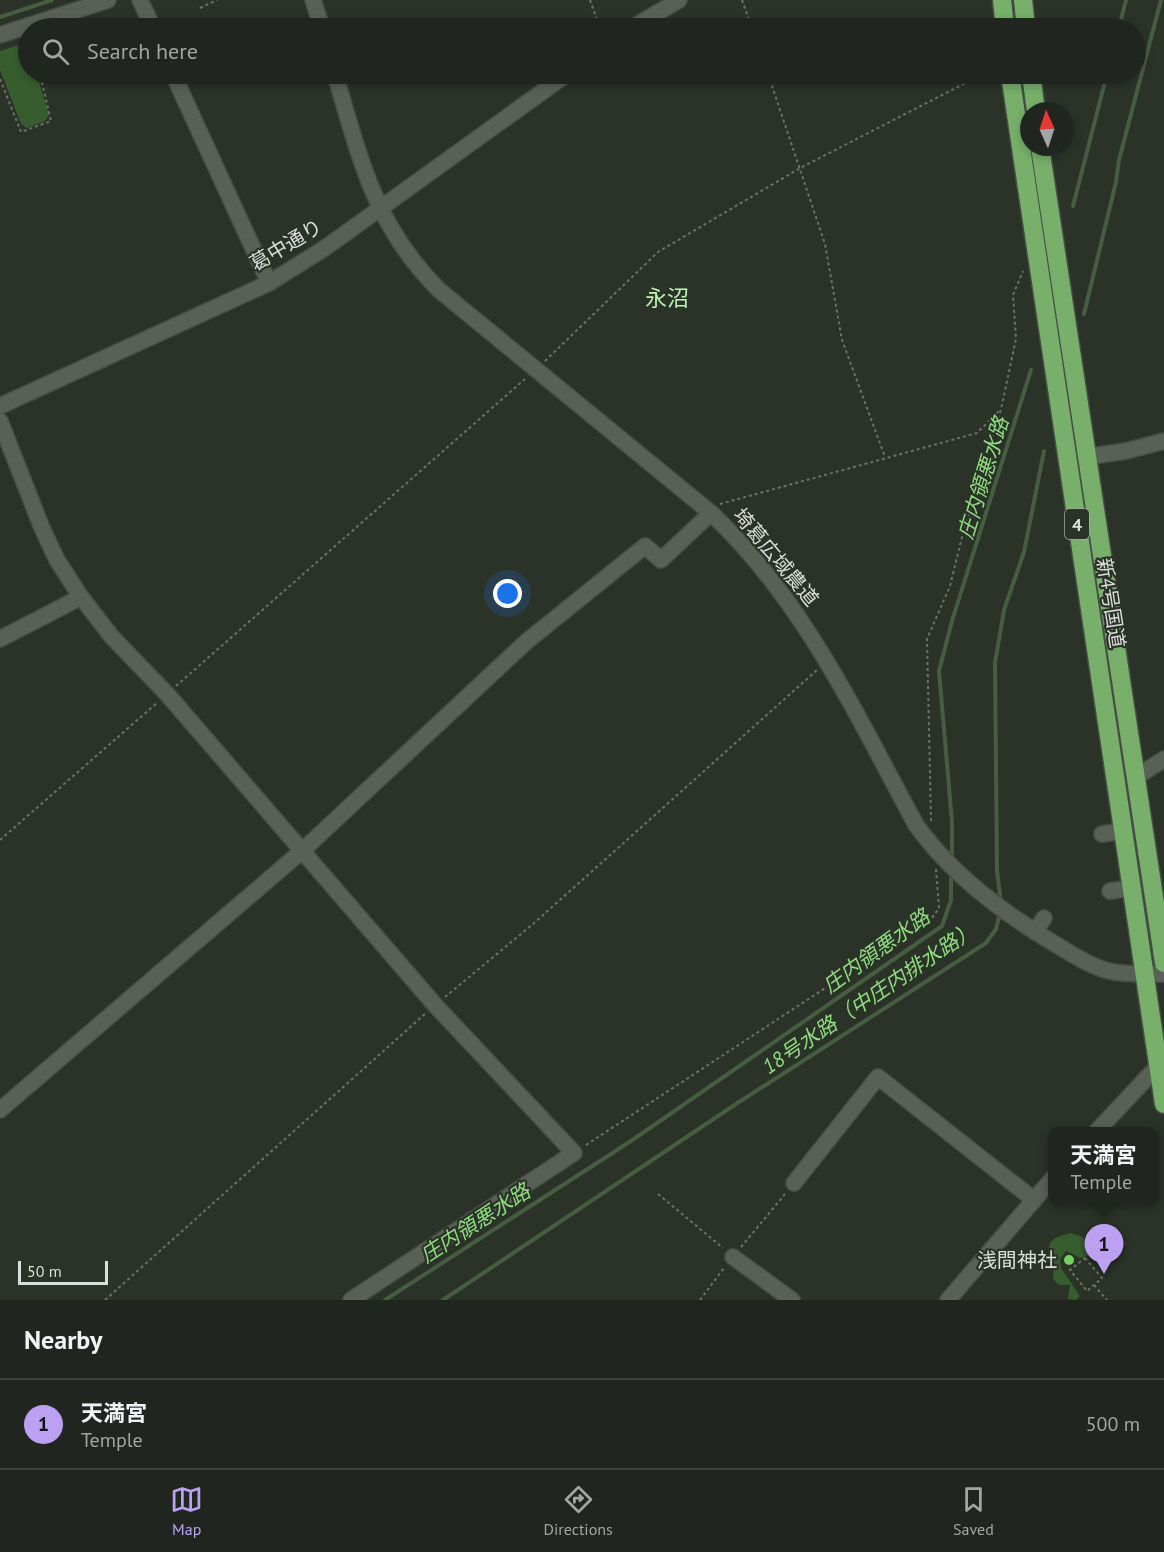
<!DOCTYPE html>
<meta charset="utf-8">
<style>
:root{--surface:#20261f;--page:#2d322c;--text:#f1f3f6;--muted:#a2a5a4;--line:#3d433d;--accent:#bca0f2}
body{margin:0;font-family:"PT Sans","Noto Sans JP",sans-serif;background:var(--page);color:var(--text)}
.compass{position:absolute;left:1020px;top:102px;width:54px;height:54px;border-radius:50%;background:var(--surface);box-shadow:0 3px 9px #0003;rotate:357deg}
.scale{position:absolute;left:18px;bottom:15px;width:90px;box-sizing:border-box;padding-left:6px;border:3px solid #dadfd9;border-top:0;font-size:16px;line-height:21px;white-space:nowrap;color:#dadfd9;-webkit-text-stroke:4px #2b3329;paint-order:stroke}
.you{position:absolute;left:508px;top:594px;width:21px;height:21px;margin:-15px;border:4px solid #fff;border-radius:50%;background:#1a73e8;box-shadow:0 0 0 9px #1a73e833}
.badge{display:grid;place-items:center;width:39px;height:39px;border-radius:50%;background:var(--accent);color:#111;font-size:20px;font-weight:700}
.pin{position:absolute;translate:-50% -50px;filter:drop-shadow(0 2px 3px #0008)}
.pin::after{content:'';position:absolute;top:32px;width:21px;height:18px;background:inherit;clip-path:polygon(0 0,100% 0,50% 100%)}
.popup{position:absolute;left:1048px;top:1127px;width:111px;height:78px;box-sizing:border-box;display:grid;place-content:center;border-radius:12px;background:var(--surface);filter:drop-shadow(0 2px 4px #0005);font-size:20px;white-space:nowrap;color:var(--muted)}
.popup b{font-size:22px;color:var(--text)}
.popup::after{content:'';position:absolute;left:50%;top:100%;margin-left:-12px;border:12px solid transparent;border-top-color:var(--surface)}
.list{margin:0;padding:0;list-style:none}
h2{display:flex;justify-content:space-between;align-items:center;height:78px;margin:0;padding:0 24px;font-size:26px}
h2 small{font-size:20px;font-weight:400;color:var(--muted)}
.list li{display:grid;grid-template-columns:39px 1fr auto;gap:18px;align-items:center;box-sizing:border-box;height:90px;padding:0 24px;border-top:2px solid var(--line)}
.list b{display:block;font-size:22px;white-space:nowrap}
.list p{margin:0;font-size:20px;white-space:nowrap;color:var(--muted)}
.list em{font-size:20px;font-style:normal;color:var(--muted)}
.icon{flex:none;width:33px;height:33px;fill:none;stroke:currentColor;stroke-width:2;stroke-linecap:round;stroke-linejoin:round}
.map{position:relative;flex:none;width:1164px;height:1300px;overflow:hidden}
.search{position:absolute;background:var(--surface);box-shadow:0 3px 9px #0003;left:18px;right:18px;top:18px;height:66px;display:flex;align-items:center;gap:15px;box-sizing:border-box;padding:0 21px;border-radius:33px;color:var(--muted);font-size:22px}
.sheet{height:168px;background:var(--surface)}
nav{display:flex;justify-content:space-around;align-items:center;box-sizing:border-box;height:84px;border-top:2px solid var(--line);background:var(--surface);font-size:16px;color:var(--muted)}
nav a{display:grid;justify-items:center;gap:3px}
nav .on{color:var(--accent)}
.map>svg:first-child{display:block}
.green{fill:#375d2f}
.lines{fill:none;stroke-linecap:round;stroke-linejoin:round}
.stream{stroke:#465d42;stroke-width:4}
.minor-casing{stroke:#474d46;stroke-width:18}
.highway-casing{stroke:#474d46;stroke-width:21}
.path{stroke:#6c726a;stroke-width:2;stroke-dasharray:3 3;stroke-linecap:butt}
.minor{stroke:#596157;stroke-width:15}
.highway{stroke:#77af6b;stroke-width:18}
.poi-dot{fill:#72d25d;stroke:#2b3329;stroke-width:2}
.labels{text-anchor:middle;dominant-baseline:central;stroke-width:4.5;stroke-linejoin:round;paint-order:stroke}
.shield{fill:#2b3329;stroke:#a6aba4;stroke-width:1.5}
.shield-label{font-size:18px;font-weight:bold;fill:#dadfd9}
.street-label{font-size:20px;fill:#dadfd9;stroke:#2b3329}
.poi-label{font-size:20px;fill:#dadfd9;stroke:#2b3329;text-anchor:end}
.water-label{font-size:21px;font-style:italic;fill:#8edc7e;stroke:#2b3329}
.quarter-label{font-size:22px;fill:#bdf1b2;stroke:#2b3329}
</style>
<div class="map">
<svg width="1164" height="1300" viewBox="0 0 1164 1300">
<rect width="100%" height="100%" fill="#2b3329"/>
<g class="green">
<path d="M18,45C22,61 22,71 37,75L49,115L45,121L27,128L21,124L0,70V51Z"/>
<path d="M1071,1233L1083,1237L1088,1256L1080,1258L1066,1251L1060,1259L1061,1268L1080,1296L1076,1300L1068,1299L1070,1285H1059L1053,1279C1056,1266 1042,1248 1053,1240C1057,1236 1065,1235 1071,1233Z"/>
</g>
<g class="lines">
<g class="stream">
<polyline points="0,17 52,0"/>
<polyline points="1119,28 1126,0"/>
<polyline points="1073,206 1107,74"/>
<polyline points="1084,314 1116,182 1119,160 1161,0"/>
<polyline points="952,858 952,822 939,671 952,621 1031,370"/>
<polyline points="1001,903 997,871 995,663 1004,610 1024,552 1044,451"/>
<polyline points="385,1300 631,1141 942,926 951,900 951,872"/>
<polyline points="443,1300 736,1104 986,943 996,929 1000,913"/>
</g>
<defs>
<g id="minor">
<polyline points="140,0 153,28"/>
<polyline points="313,0 322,28"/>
<polyline points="632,28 679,0"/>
<polyline points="0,35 108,0"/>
<polyline points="173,74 269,283"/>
<path d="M335,74C360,158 374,225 439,290L711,513C804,601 856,714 916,825C952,875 1003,913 1055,944C1072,954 1089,966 1109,971C1126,975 1146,974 1164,974"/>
<polyline points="0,406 269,283 325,248 567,74"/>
<polyline points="0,421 42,528 57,560 81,597 112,637 167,694 435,1005 574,1153 351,1300"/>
<polyline points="1086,457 1126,451 1164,441"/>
<polyline points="0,639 81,597"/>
<polyline points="1136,777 1164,759"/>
<polyline points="1102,834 1123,831"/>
<polyline points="1110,891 1132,888"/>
<polyline points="1035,932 1044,918"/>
<polyline points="0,1110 303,850 526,642 645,546 661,560 711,513"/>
<polyline points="1096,1132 1158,1066"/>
<polyline points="794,1183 878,1077 1033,1199"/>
<polyline points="733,1257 792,1300"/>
<polyline points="948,1300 1053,1178"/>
</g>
<g id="highway">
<polyline points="1002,0 1005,28"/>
<polyline points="1023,0 1026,28"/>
<polyline points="1010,74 1164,1104"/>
<polyline points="1031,74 1036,111"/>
<polyline points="1040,147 1164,963"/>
</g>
</defs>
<use href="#minor" class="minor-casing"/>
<use href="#highway" class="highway-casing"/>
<g class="path">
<polyline points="590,0 600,28"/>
<polyline points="742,0 752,28"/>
<polyline points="200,8 217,0"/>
<polyline points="768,74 825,244 842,340 885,457"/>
<polyline points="0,79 21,132 51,121 40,74"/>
<polyline points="545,361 658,252 802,167 983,74"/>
<polyline points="720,504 977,433 999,411"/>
<polyline points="176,686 525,379"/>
<polyline points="931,821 927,639 950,586 962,537 1001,409 1016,339 1013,295 1023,271"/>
<polyline points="0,840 158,702"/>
<polyline points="445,997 533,924 817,670"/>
<polyline points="586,1145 932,918 939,908 936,869"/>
<polyline points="658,1194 723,1248"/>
<polyline points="741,1247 785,1194"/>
<polygon points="1085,1258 1102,1278 1087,1291 1070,1270"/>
<polyline points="1094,1285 1107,1300"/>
<polyline points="105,1300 425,1014"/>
<polyline points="700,1300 724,1268"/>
</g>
<use href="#minor" class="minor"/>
<use href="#highway" class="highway"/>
</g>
<circle class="poi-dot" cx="1069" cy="1260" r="6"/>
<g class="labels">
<rect class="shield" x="1065" y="509" width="24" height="30" rx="4.5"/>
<g class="shield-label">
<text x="1077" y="524">4</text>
</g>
<g class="street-label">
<text transform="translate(286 245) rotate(-31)">葛中通り</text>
<text transform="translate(776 557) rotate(50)">埼葛広域農道</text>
<text transform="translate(1111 603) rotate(81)">新4号国道</text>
</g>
<g class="poi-label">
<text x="1057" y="1260">浅間神社</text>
</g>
<g class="water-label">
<text transform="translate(983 478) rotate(-73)">庄内領悪水路</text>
<text transform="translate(876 951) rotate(-36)">庄内領悪水路</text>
<text transform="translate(869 998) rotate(-34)">18号水路（中庄内排水路）</text>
<text transform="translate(475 1223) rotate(-33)">庄内領悪水路</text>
</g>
<g class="quarter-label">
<text x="667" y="298">永沼</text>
</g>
</g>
</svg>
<svg class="compass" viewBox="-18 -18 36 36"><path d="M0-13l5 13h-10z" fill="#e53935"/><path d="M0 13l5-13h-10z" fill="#a2a5a4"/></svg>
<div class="scale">50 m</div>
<div class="you"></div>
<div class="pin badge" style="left:1104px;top:1274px">1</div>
<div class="popup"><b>天満宮</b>Temple</div>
<div class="search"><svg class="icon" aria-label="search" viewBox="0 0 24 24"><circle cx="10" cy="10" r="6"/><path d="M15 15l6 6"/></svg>Search here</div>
</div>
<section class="sheet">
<h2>Nearby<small></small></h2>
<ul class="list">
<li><span class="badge">1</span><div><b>天満宮</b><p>Temple</p></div><em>500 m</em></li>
</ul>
</section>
<nav>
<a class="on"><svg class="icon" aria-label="map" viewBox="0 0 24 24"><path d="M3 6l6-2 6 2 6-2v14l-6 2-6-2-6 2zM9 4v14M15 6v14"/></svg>Map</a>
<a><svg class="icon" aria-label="directions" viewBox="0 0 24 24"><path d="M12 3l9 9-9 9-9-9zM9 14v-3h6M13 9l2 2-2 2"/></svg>Directions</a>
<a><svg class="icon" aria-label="saved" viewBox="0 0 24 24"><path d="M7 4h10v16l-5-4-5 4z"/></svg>Saved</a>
</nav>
